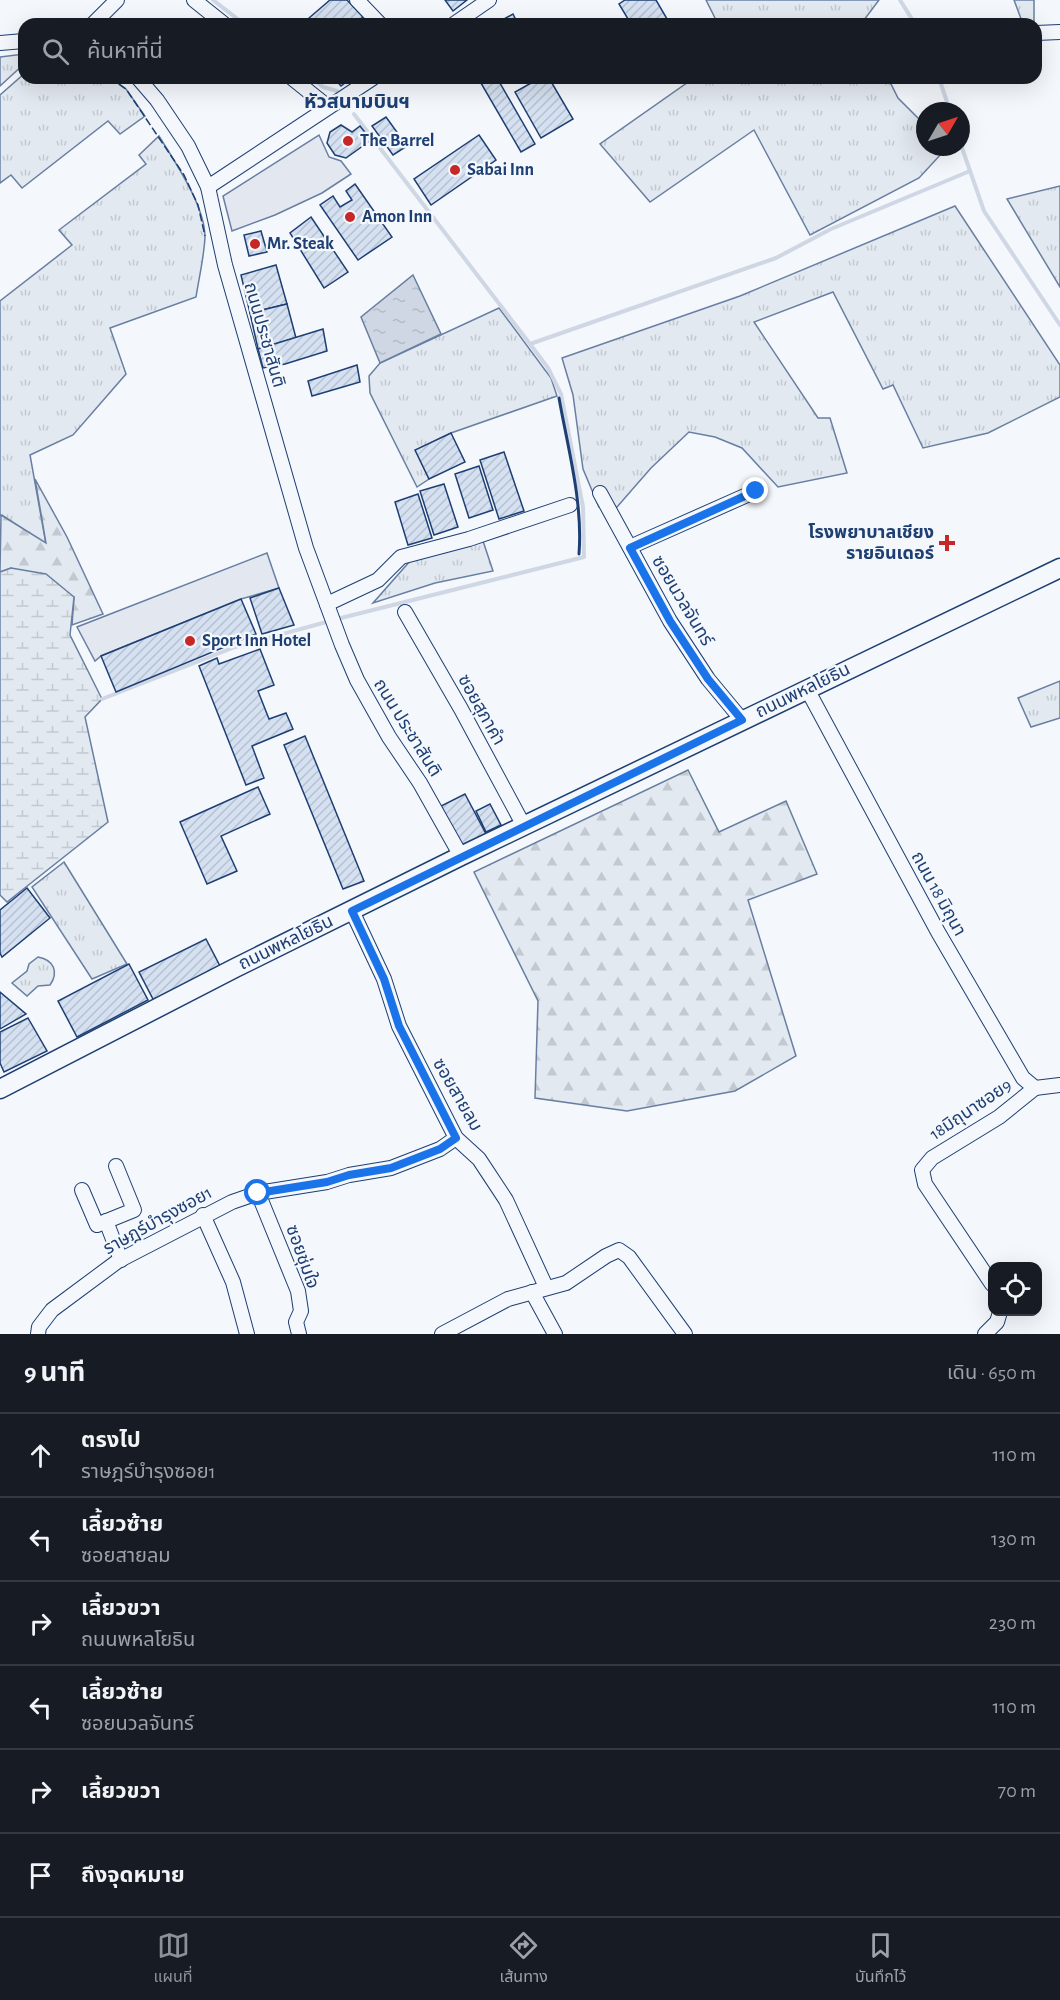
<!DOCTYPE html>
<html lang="th">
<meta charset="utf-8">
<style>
:root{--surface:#171b24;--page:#20242c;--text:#f1f3f6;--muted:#9ea1a6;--line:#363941;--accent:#8c9099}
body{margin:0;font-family:"Alegreya Sans","Noto Sans Thai",sans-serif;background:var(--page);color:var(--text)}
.controls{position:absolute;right:18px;bottom:18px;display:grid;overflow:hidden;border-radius:12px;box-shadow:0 6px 24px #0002}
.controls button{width:54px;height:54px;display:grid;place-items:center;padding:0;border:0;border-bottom:2px solid var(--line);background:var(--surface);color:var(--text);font:30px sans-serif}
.compass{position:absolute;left:916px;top:102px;width:54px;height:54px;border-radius:50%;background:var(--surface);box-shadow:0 6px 24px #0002;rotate:51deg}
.stop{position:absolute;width:18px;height:18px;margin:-14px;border:4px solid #1a73e8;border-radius:50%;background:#fff}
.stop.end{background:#1a73e8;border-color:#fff;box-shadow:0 2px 6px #0008}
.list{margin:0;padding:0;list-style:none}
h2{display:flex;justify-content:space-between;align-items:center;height:78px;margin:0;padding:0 24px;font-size:26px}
h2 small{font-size:20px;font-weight:400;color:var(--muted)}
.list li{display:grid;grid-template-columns:39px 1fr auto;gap:18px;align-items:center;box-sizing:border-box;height:84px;padding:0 24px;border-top:2px solid var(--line)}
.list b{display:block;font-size:22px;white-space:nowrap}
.list p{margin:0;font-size:20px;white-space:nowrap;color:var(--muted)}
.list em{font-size:20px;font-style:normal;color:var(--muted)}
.icon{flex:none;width:33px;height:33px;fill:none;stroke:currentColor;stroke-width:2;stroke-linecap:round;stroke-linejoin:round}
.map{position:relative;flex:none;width:1060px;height:1334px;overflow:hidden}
.search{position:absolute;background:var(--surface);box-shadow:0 6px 24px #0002;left:18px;right:18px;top:18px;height:66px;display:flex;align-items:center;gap:15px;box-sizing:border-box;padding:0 21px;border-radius:18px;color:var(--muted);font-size:22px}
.sheet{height:582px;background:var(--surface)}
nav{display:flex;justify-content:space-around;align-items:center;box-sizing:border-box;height:84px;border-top:2px solid var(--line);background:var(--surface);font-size:16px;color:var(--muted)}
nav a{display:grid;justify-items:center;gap:3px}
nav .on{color:var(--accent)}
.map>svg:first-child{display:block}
.grass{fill:url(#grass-tufts);stroke:#687fa3;stroke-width:1.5}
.forest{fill:url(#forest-firs);stroke:#687fa3;stroke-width:1.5}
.wetland{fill:url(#wetland-marsh);stroke:#687fa3;stroke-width:1.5}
.parking{fill:#e3e8f0;stroke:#687fa3;stroke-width:1.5}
.water{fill:url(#water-ripples);stroke:#687fa3;stroke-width:1.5}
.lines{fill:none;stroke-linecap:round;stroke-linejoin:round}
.stream{stroke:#cfd7e4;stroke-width:4}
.building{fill:url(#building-hatch);stroke:#1d3f73;stroke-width:1.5}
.minor-casing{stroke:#1d3f73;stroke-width:16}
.major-casing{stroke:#1d3f73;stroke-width:21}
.minor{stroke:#f4f7fb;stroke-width:14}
.major{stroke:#f4f7fb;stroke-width:18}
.fence{stroke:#1d3f73;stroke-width:1.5;stroke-dasharray:8 3;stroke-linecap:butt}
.wall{stroke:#1d3f73;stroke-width:3}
.route{stroke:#1a73e8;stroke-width:8}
.poi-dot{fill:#c62828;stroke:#f4f7fb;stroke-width:2}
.labels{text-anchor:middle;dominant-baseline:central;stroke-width:4.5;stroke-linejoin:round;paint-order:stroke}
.poi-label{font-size:18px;font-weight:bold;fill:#1d3f73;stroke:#f4f7fb;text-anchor:start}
.street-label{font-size:18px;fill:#1d3f73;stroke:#f4f7fb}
.neighbourhood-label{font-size:20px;font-weight:bold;fill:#1d3f73;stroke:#f4f7fb}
</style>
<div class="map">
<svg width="1060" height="1334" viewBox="0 0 1060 1334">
<defs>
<pattern id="grass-tufts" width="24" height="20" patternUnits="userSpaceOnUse" patternTransform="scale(1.5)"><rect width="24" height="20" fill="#e3e9f0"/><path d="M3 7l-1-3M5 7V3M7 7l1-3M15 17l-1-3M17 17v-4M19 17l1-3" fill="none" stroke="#c2c9d1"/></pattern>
<pattern id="forest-firs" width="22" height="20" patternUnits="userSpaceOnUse" patternTransform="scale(1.5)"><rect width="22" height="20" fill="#e3e9f0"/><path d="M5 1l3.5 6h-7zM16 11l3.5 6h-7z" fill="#c2c9d1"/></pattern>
<pattern id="wetland-marsh" width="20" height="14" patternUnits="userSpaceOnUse" patternTransform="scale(1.5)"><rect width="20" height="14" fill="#e3e9f0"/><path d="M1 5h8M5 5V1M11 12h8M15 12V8" fill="none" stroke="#c2c9d1"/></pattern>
<pattern id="water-ripples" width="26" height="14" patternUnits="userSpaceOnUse" patternTransform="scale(1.5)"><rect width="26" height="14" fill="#cfd7e4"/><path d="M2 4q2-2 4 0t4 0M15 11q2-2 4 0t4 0" fill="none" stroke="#b1bac7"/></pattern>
<pattern id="building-hatch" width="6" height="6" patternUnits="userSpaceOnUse" patternTransform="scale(1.5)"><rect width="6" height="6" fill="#d5e0f0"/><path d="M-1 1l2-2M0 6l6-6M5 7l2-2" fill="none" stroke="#b6c1d1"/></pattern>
</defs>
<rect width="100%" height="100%" fill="#f4f7fb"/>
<g class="grass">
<polygon points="706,0 879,0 861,24 718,24"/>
<polygon points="1014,0 1034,0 1034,24 1023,24"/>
<polygon points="24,54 24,64 0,86 0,57"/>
<polygon points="24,74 24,78 110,78 126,89 145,116 120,134 108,121 22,188 11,175 0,183 0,95"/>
<polygon points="694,78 888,78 898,98 925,125 925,147 940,147 943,152 919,178 810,235 754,130 650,202 600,144"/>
<path d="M159,136C175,162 205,206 205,237C204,257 199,278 196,297L110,328L126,374L73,435L30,455L46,544L2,515L0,516V301L72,245L59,230L146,164L139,155Z"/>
<polygon points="1060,186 1060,287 1007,199"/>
<polygon points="955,206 1060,365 1060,397 988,433 923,448 893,385 883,389 833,292 754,322 818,418 830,418 847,473 778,487 742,448 715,437 689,432 651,468 617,507 599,507 583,469 573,395 562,358 740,296"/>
<polygon points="499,308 551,378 557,396 451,433 416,450 429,479 417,487 370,393 369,376 380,363"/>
<polygon points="483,541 493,571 435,583 373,603 411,560"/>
<polygon points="1060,681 1060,718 1031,727 1018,698"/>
<polygon points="64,862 127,964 92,979 32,887"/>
<path d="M38,957C54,960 59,972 50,985L38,986L27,996L12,983L27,971L29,964Z"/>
</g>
<g class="forest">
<polygon points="35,479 67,537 103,614 72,625 74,597 11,568 0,572 1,515 46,543"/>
<polygon points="688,770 719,832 786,801 817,874 748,900 796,1056 735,1091 627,1111 535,1098 538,1001 474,872"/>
</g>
<polygon class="wetland" points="11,568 46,574 74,597 70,635 102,699 85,717 108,822 7,902 0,895 0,572"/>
<g class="parking">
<polygon points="319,135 329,157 341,161 351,174 322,193 275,215 232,231 223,196"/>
<polygon points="267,553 279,588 241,599 101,656 95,661 77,627"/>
</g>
<polygon class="water" points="413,275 441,334 380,363 361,317"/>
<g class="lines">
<g class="stream">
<polyline points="213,0 244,24"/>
<polyline points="900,0 915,24"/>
<polyline points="312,78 323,87 337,91 339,93"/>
<polyline points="939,78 950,111"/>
<polyline points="354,114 530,344 776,258 831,229 970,171"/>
<polyline points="961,145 984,211 1060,325"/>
<polyline points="337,619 584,557 583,507 561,394 548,368 530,344"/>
<polyline points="102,699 235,647 330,621"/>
</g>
</g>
<g class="building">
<polygon points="330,0 347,0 363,17 355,24 314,24 309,18"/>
<polygon points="445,0 467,0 453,11"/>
<polygon points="625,0 656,0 670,24 631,24 619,4"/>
<polygon points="513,14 518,24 498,24 497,23"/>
<polygon points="334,78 351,78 341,86"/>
<polygon points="478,78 497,78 535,144 521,152"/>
<polygon points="540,78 549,78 573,119 541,138 515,92"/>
<polygon points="386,117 407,146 393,155 372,126"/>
<polygon points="341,125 352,132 360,126 371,140 346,158 335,155 327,143 330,132"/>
<polygon points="479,135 496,160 431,205 414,179"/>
<polygon points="355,184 392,237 358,260 320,205 333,196 340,207 352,200 346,191"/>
<polygon points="311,217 348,272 324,288 290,233"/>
<polygon points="261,231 267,252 249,256 244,235"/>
<polygon points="276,265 287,304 250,313 241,275"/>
<polygon points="287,304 296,338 258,349 250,313"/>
<polygon points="323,329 327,351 285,364 263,368 258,349"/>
<polygon points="357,365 360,382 312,396 308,381"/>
<polygon points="451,433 465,462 429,479 415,450"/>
<polygon points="504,452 524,511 499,519 480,460"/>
<polygon points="479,466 493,510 469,518 455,474"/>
<polygon points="444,484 458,527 434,535 420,491"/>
<polygon points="418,494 432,538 408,545 395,502"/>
<polygon points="279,588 294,625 262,634 250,598"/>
<polygon points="241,599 256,634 116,692 101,656"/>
<polygon points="260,649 274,685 258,691 269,719 286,713 293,729 252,746 264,778 246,785 199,666 217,658 219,664"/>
<polygon points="305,736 364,881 343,889 284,745"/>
<polygon points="258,787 270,814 221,836 237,871 207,884 180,822"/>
<polygon points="465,794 486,834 461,846 441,806"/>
<polygon points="490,804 501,825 486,832 476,811"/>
<polygon points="27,888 50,918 2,957 0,953 0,910"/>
<polygon points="206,939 221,968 154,1001 139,972"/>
<polygon points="129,964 148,1000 77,1037 58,1001"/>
<polygon points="0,992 26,1014 0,1029"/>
<polygon points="28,1018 47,1051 4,1072 0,1063 0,1032"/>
</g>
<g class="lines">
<defs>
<g id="minor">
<polyline points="194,0 224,24"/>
<polyline points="357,0 380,24"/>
<polyline points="93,24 117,0"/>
<polyline points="454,24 489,0"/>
<polyline points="1036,33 1060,32"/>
<polyline points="0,43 24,41"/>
<polyline points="138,78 157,100 188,146 208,187 225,265 306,548 342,645 357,680 389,737 420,783 461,856"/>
<polyline points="292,78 328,107"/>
<polyline points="208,187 373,78"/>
<polyline points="600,493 670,621 708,679 742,720"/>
<polyline points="630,547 756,491"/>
<polyline points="327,604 378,580 401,557 469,539 570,505"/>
<polyline points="405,612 461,709 524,826"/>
<polyline points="807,689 938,932 1023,1078 1035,1088 1060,1085"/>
<polyline points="352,911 384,979 399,1026 456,1138 479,1159 506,1200 546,1287"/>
<polyline points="82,1190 97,1225 134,1210 116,1166"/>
<polyline points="258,1193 298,1291 301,1311 296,1322 299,1334"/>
<polyline points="203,1215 233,1282 247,1334"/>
<polyline points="106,1221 121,1260"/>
<polyline points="992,1284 925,1184 922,1170 932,1158 999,1117 1035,1088"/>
<polyline points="532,1292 555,1334"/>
<polyline points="38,1334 39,1327 52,1310 118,1261 232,1202 258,1193 327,1182 349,1175 391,1168 440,1149 456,1138"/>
<polyline points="442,1334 508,1299 566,1283 606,1256 619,1250 629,1257 685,1334"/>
<polyline points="985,1334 997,1322 1000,1312"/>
</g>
<polyline id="major" points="0,1089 235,968 461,856 1060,568"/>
</defs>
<use href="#minor" class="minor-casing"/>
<use href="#major" class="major-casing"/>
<use href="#minor" class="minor"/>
<use href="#major" class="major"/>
<polyline class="fence" points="110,78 126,89 184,175 198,205 205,236"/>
<path class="wall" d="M559,398C568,449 583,502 579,554"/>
</g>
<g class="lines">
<polyline class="route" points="258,1193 327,1182 349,1175 391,1168 440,1149 456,1138 399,1026 384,979 352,911 742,720 708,679 670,621 630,548 756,491"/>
</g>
<g class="poi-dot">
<circle cx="348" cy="141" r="6"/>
<circle cx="455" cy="170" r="6"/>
<circle cx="350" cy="217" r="6"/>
<circle cx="255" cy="244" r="6"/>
<path d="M944 534h6v6h6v6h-6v6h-6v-6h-6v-6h6z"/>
<circle cx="190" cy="641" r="6"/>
</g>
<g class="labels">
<g class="poi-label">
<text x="360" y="141">The Barrel</text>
<text x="467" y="170">Sabai Inn</text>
<text x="362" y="217">Amon Inn</text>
<text x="267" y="244">Mr. Steak</text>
<text x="934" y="533" text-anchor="end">โรงพยาบาลเชียง<tspan x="934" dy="21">รายอินเดอร์</tspan></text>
<text x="202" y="641">Sport Inn Hotel</text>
</g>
<g class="street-label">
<text transform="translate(264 335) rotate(74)">ถนนประชาสันติ</text>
<text transform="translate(682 601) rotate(59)">ซอยนวลจันทร์</text>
<text transform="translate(803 691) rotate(-26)">ถนนพหลโยธิน</text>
<text transform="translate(481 710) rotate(61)">ซอยสุภาคำ</text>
<text transform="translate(407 728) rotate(58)">ถนน ประชาสันติ</text>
<text transform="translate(938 894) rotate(61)">ถนน 18 มิถุนา</text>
<text transform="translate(286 943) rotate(-26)">ถนนพหลโยธิน</text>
<text transform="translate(457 1095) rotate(60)">ซอยสายลม</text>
<text transform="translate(971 1110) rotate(-34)">18มิถุนาซอย9</text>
<text transform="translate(158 1221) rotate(-29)">ราษฎร์บำรุงซอย1</text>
<text transform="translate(302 1257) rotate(70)">ซอยชุ่มใจ</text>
</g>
<g class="neighbourhood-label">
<text x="357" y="102">หัวสนามบินฯ</text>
</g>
</g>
</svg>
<div class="controls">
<button><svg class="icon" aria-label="locate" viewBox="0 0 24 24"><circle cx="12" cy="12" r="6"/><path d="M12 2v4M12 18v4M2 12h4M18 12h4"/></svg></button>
</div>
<svg class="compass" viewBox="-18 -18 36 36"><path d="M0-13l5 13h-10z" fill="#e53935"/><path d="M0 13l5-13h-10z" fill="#9ea1a6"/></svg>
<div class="stop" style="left:258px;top:1193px"></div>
<div class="stop end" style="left:756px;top:491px"></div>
<div class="search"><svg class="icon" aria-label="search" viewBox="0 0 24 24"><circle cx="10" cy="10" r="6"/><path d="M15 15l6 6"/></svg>ค้นหาที่นี่</div>
</div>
<section class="sheet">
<h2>9 นาที<small>เดิน · 650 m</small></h2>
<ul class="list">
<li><svg class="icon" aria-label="ahead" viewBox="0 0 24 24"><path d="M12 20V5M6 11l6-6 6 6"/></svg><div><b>ตรงไป</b><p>ราษฎร์บำรุงซอย1</p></div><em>110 m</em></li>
<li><svg class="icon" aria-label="left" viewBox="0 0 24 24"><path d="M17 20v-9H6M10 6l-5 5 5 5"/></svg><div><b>เลี้ยวซ้าย</b><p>ซอยสายลม</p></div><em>130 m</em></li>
<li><svg class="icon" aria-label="right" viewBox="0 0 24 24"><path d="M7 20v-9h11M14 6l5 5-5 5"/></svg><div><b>เลี้ยวขวา</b><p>ถนนพหลโยธิน</p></div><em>230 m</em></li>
<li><svg class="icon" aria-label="left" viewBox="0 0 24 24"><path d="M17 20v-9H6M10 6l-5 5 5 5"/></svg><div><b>เลี้ยวซ้าย</b><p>ซอยนวลจันทร์</p></div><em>110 m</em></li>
<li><svg class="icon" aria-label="right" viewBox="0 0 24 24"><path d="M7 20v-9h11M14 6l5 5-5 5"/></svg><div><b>เลี้ยวขวา</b></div><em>70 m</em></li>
<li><svg class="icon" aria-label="arrive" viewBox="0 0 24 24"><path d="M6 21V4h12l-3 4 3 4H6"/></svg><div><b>ถึงจุดหมาย</b></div></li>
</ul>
</section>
<nav>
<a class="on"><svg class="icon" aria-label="map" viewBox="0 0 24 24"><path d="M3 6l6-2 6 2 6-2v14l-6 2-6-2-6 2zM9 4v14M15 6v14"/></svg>แผนที่</a>
<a><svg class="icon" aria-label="directions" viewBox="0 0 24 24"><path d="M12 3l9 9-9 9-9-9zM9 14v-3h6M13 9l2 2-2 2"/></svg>เส้นทาง</a>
<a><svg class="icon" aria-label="saved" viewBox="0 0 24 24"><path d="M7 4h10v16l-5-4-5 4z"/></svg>บันทึกไว้</a>
</nav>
